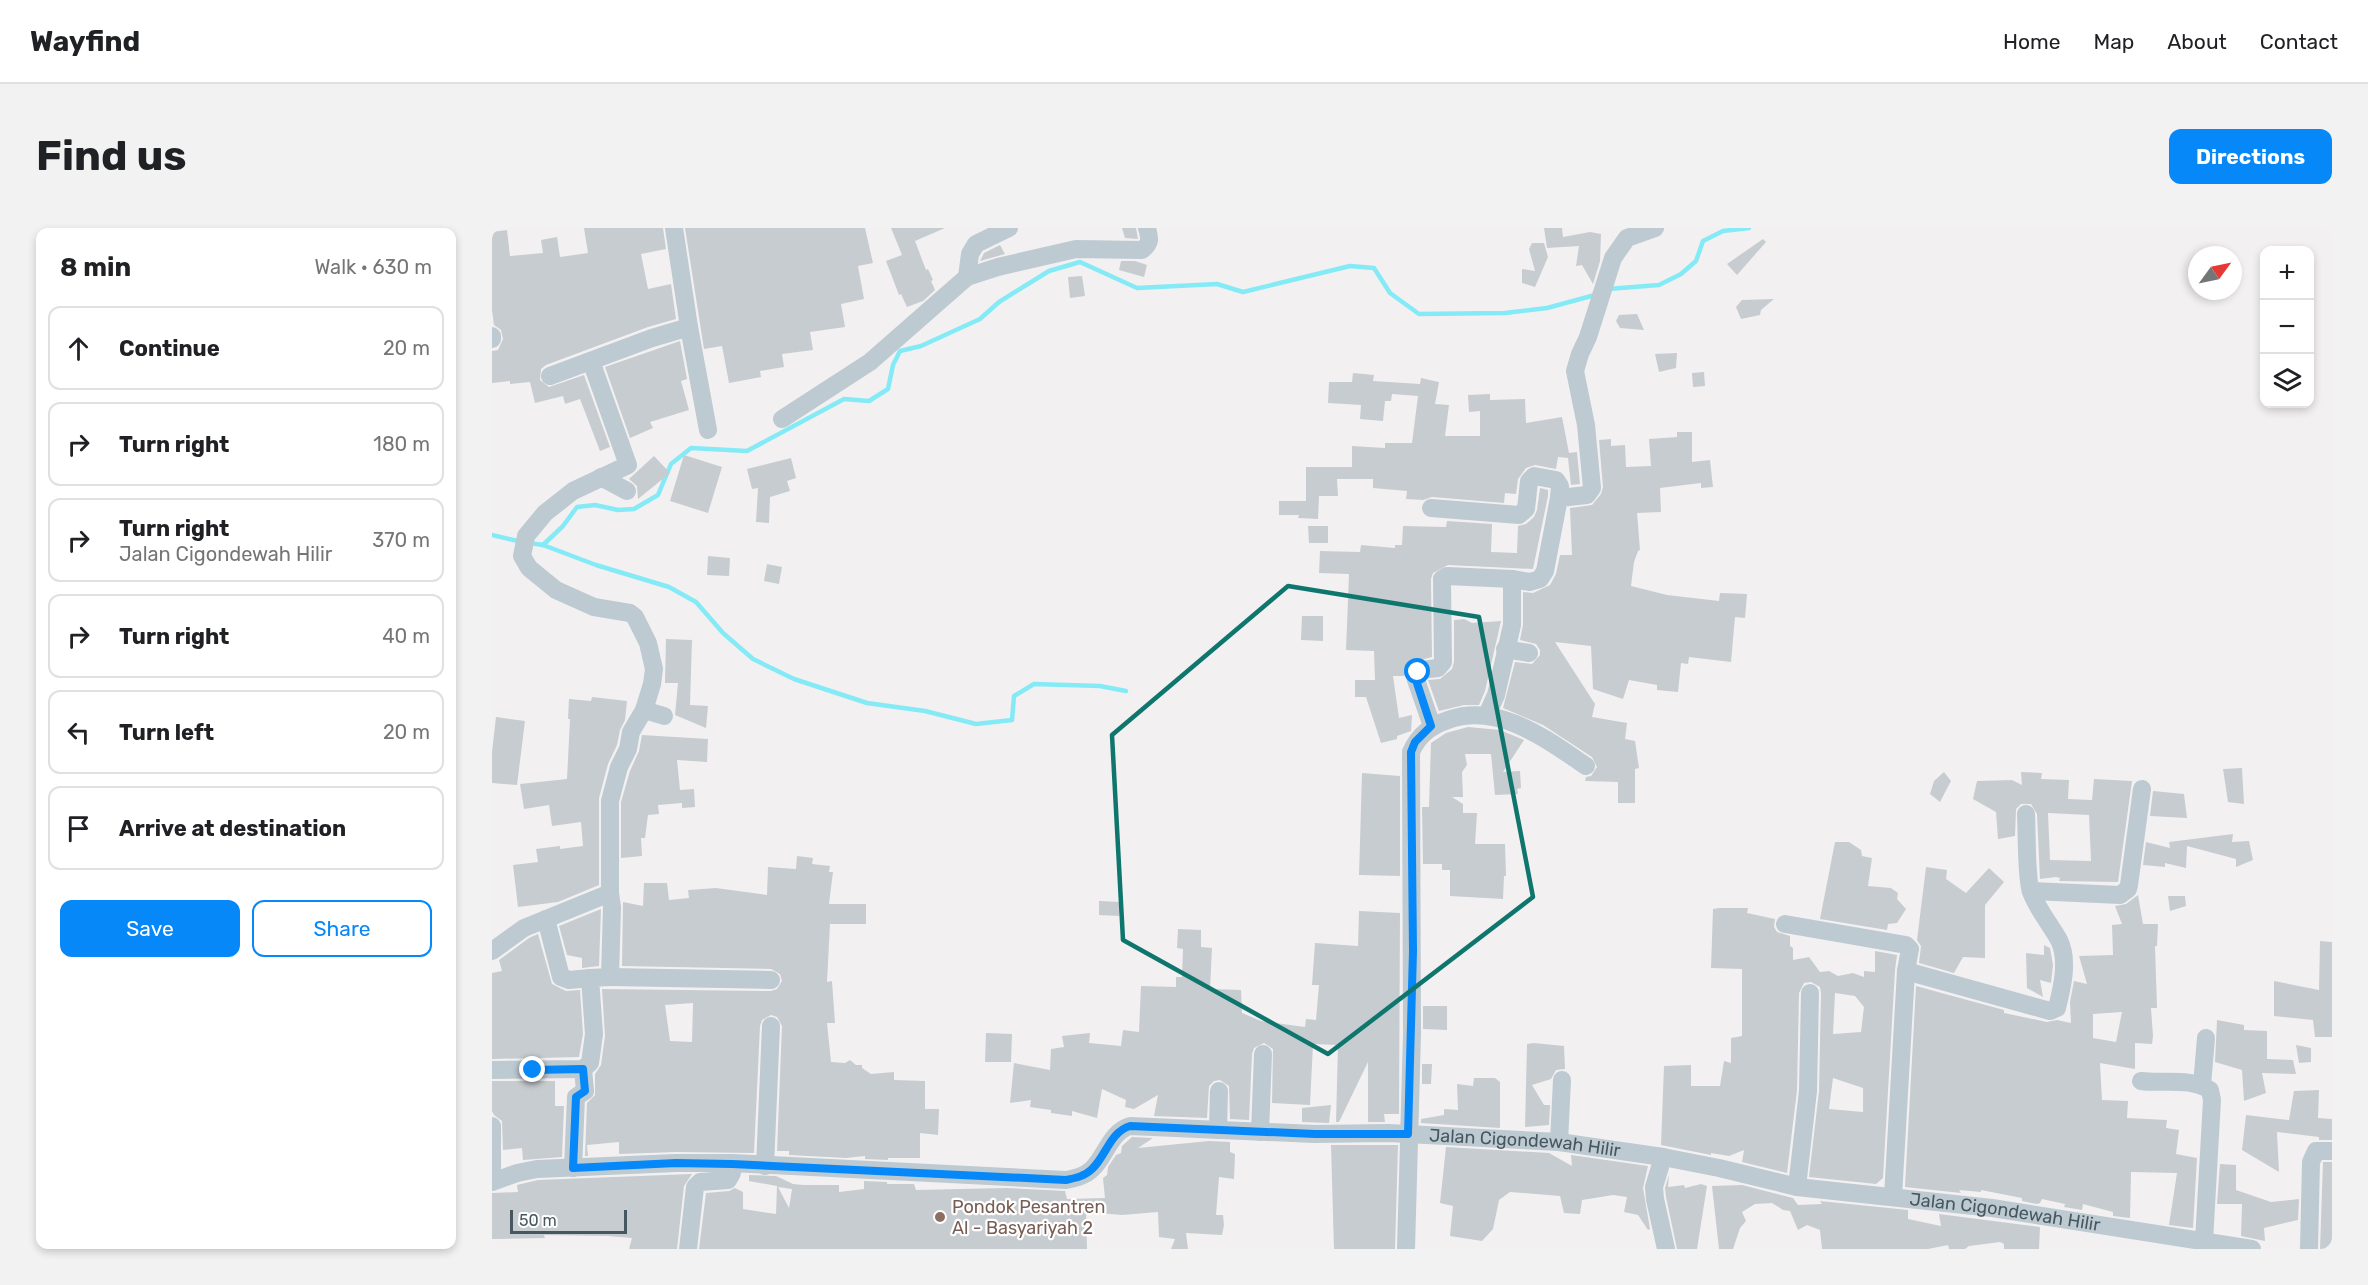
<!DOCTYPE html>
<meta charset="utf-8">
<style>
:root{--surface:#fff;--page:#f2f2f2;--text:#202124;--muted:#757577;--line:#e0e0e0;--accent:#0688f8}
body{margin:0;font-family:Rubik,sans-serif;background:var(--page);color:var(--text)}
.controls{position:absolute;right:18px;top:18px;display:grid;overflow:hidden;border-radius:12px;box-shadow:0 3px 9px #0003}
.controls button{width:54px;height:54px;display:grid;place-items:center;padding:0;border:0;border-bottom:2px solid var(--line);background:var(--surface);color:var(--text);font:30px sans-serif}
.compass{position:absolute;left:1696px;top:18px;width:54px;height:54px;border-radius:50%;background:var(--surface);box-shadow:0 3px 9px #0003;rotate:57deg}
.scale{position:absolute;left:18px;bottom:15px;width:117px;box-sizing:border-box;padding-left:6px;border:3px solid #465760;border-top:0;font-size:16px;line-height:21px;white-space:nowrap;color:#465760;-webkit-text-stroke:4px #fff;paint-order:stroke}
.stop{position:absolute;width:18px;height:18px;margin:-14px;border:4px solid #0688f8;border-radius:50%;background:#fff}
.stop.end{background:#0688f8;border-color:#fff;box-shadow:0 2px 6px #0008}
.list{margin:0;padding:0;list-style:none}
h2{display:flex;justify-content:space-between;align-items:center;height:78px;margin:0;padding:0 24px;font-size:26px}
h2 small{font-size:20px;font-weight:400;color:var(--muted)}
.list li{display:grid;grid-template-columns:39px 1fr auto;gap:18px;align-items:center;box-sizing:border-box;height:84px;margin:0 12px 12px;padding:0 12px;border:2px solid var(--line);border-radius:12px}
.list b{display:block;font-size:22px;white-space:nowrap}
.list p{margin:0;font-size:20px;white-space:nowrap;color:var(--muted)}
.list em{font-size:20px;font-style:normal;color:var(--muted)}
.actions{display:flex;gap:12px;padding:18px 24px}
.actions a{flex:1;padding:14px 0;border:2px solid var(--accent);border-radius:12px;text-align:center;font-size:21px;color:var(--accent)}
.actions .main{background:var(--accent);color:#fff}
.icon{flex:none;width:33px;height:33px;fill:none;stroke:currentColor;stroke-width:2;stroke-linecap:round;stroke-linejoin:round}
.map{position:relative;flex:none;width:1840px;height:1021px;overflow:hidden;border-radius:12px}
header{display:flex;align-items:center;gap:36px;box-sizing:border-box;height:84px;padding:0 30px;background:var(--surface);border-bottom:2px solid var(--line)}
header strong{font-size:28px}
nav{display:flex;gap:33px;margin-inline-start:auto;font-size:21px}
.intro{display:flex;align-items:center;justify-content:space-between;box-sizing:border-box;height:144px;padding:0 36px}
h1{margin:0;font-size:42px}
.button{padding:15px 27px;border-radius:12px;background:var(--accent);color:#fff;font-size:21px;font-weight:700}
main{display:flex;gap:36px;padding:0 36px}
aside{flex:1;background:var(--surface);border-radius:12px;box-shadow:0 3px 9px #0003}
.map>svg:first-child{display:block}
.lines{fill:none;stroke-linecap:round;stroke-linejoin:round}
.stream{stroke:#84eaf6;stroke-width:4.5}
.building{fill:#c7ccd0;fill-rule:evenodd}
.minor{stroke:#bdcad1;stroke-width:18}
.route{stroke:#0688f8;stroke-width:8}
.marked{fill:none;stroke:#0f766e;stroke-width:4.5;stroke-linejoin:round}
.education-dot{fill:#8d6e63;stroke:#fff;stroke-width:2}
.labels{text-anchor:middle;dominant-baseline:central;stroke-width:4.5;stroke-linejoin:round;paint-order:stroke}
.street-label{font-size:18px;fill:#465760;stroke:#fff}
.education-label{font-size:18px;fill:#785e54;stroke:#fff;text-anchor:start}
</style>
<header>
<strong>Wayfind</strong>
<nav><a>Home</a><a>Map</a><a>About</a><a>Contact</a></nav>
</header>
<div class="intro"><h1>Find us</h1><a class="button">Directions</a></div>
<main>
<aside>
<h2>8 min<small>Walk · 630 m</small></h2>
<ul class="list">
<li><svg class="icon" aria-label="ahead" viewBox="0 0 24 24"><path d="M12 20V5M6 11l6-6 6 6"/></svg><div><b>Continue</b></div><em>20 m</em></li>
<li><svg class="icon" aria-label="right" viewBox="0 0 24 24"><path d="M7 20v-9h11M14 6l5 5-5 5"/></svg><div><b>Turn right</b></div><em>180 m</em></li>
<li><svg class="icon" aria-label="right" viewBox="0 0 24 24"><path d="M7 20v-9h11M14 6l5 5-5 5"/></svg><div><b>Turn right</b><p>Jalan Cigondewah Hilir</p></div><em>370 m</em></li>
<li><svg class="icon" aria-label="right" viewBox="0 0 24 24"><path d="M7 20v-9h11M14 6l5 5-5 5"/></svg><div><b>Turn right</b></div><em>40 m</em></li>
<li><svg class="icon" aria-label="left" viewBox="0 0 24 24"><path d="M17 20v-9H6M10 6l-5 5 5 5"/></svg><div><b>Turn left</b></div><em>20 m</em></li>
<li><svg class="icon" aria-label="arrive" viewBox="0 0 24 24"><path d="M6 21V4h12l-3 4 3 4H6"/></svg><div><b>Arrive at destination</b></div></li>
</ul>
<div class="actions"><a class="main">Save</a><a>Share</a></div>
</aside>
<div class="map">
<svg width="1840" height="1021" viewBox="0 0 1840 1021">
<rect width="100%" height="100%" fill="#f3f0f1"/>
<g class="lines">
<g class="stream">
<polyline points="1116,61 1167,57 1189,46 1204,33 1211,13 1231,3 1257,0"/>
<polyline points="0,307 30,314"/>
<polyline points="38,315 51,317 71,298 85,279 103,277 126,282 142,281 166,267 179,236 199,220 255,223 352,171 377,173 396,161 401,137 408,123 429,118 488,91 507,74 557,43 588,34 645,60 725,56 751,64 858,38 882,40 898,65 927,86 1013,85 1055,80 1103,67"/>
<polyline points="51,317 104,337 177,359 204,374 231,405 261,431 302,451 375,475 433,483 484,496 520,492 522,468 542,456 608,458 634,463"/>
</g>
</g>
<g class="building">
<polygon points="92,0 171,0 174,21 149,26 156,61 179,56 184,91 156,99 54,137 49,141 48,152 57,159 92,147 118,219 108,223 88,171 73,176 71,168 43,175 38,154 18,156 18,153 0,155 0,123 6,122 11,111 9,102 2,97 0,82 0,4 15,2 18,28 51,25 49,12 65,9 68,29 96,25"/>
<polygon points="193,0 373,0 381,35 366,38 372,71 349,76 353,99 318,104 321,122 290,126 292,139 268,143 269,149 237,155 230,118 212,121"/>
<polygon points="399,0 453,0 423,13 434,42 436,41 441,52 439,53 443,62 431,73 415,79 409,66 407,67 394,33 410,27"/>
<polygon points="630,0 644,0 646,11 633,10"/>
<polygon points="1052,0 1070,0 1071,9 1098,4 1109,6 1108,33 1101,56 1090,37 1084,38 1087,18 1055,20"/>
<polygon points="1271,11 1274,14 1245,47 1235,36"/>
<polygon points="1040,15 1052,15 1056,29 1043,59 1030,55 1030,41 1043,43 1037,21"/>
<polygon points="508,17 513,26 488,33 492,25"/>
<polygon points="629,33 643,33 655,37 652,49 627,42"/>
<polygon points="590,48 593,68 578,70 576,49"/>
<polygon points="1282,71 1269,82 1268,87 1249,91 1244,79 1250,72"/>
<polygon points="1145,86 1152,102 1128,100 1124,93 1127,87"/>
<polygon points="188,113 195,151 189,153 197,182 158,194 161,200 138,210 113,139"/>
<polygon points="1185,125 1184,140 1167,144 1163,126"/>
<polygon points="1212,144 1213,158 1201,159 1200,145"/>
<polygon points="861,145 882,147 881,153 928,156 929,150 947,154 943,176 957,177 953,208 988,208 988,183 977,184 976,167 998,166 998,172 1033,171 1034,195 1070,189 1077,225 1085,224 1088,256 1079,257 1076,230 1066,229 1064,241 1043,237 1034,240 1026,251 1024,266 1013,265 1012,275 940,269 931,272 914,271 915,263 881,260 881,251 845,251 846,268 827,268 826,291 806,290 807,287 787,287 787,273 814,273 814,239 860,239 860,218 893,220 893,215 920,215 926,168 900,166 899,173 893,173 891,193 868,191 869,177 836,175 837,154 860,154"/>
<polygon points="1185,204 1200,204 1200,234 1218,232 1221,259 1209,260 1209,255 1168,260 1169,284 1145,285 1148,322 1146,323 1142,334 1139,358 1175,367 1227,373 1228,365 1255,366 1253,390 1243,389 1239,434 1197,429 1196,436 1189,435 1186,464 1165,462 1165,457 1137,452 1131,471 1101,461 1099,418 1063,414 1103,476 1100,489 1135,495 1133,511 1143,513 1147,540 1143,541 1143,575 1126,575 1126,554 1093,553 1094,549 1099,548 1105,539 1100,529 1051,497 1011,480 1023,434 1040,436 1048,427 1048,422 1044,416 1028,412 1031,397 1031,364 1041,365 1058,357 1064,346 1068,327 1080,327 1078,280 1100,277 1109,266 1111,259 1107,212 1119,211 1119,218 1133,217 1134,239 1159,238 1157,211 1185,209"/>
<polygon points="192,227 230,239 216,285 178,273"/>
<polygon points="162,228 178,245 146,271 145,258 137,251"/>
<polygon points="299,230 304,250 295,253 298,263 278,269 277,295 264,294 266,260 260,261 255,241"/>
<polygon points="1048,260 1056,262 1056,268 1041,341 956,337 941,345 939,351 940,429 922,434 915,440 912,448 901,448 907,490 920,487 919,503 905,508 905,511 889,515 874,469 863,469 863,452 883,452 882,423 854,422 857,346 827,345 828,323 868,324 869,317 903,320 903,317 910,317 911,298 954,299 955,293 1000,296 999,324 1025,325 1026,298 1034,296 1042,289 1045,282"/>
<polygon points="816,298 836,298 836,315 817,315"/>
<polygon points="216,328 238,330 237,348 215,347"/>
<polygon points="275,336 290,339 287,356 272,353"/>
<polygon points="810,388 831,388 831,413 809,412"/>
<polygon points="972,391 980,395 1009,393 993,463 987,477 972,477 947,483 936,452 948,451 960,441 962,434 962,392"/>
<polygon points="174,411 200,412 198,477 216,478 214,500 183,487 186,455 173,455"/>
<polygon points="100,469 135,473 133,492 128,502 125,517 116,536 107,570 107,657 66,674 26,679 21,637 46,634 44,621 68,618 68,621 91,618 89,594 60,598 57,577 32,581 28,556 75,551 78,491 76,491 77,471 99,473"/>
<polygon points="4,489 33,493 25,557 0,555 0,524"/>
<polygon points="976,499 1008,502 1032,512 1011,544 1028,543 1029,560 1025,561 1026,566 1003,567 999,526 973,526 975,537 970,544 971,569 960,569 971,576 971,585 985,585 983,616 1013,616 1014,648 1012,648 1011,671 958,668 958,642 950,642 950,636 931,636 930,579 937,579 939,515 954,505"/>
<polygon points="150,507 216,511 215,534 185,532 188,562 202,561 203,579 190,580 190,575 166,577 167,586 156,587 153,610 149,610 150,628 129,630 129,574 138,543 147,523"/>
<polygon points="1750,540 1752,576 1736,574 1731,541"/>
<polygon points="1452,544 1459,553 1448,574 1438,566 1442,553"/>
<path d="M1529,544L1550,545L1549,551L1577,552L1576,571L1600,572L1602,551L1640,553L1626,654L1567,653L1568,650L1564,649L1548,651L1545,586L1539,576H1529L1524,581L1523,608L1506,611L1504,584L1481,571L1485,553L1520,552L1530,557ZM1556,585L1597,587L1599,633L1558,632Z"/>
<polygon points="870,545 908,548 908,648 867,647"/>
<polygon points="1661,563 1692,566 1695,590 1658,588"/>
<polygon points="1741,606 1740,614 1757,613 1761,632 1744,639 1744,631 1695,618 1694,640 1673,635 1673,639 1651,637 1654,614 1678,620 1677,614"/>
<polygon points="1343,614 1357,614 1369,622 1370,628 1380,630 1376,658 1399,660 1406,665 1405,671 1414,681 1405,695 1396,696 1395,702 1328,691"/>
<path d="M305,628L321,630L320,636L338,638L337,644H341L337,676H374V696H338L335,754L340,753L343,795H335L339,834L353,835L358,832L364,837H370V840L379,846L402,844V852L433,853V881H447L446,907L428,905V930H396V932L373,931V928L354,930L297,927V923H285L290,798L285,789L279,787L270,792L268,798L262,925L184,924L127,926V914L95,917L96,928H93L95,875L103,867V846L109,837L113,808L110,761L279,763L285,761L290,753L288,746L279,741L130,738L131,674L151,678L152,655H175L177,672L197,670L196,662L224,660L275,667L276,639L304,641ZM201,775L200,814L178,813L173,777Z"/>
<polygon points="1434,639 1455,642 1454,651 1474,665 1497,640 1512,654 1493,677 1493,730 1471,729 1462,745 1427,735 1429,718 1425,712"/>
<path d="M1646,667L1651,696H1666L1665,718H1663L1665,780H1659L1661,808L1660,816L1643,815V841L1608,835L1610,872L1636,873L1635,890L1675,892L1674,900L1687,902L1684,926L1705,930L1701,1000L1677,997L1685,945L1639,944L1638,990L1621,988V984L1591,976L1590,982L1572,979L1573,976L1550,971L1548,975L1545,976L1530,973V970L1489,962V964L1467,962L1469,965L1413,959L1424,758L1512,782V785L1555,794L1565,792L1579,795L1578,774L1582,753L1595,756L1587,728L1621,727L1620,697L1630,696L1623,678L1634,676ZM1630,784L1624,814L1601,810V786Z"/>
<polygon points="1676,668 1693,668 1694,678 1678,683"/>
<polygon points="607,673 629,674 627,688 607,687"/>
<path d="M1227,680H1256L1255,685L1283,691L1282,699L1285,704L1298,708V718L1301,720V732L1317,729L1328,744L1337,743L1346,748L1361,745L1372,749V743L1383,744V723L1405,727L1403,742L1391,950L1384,956L1317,949L1327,863L1329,765L1328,759L1319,754L1312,755L1307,765L1305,862L1295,945L1250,934L1252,922L1237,928L1219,925V927L1169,917L1172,838L1199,837V858H1228L1232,833L1239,835V810L1250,808V741L1219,740L1221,681ZM1343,765L1363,768L1372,779L1369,804L1341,806ZM1341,850L1371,860V884L1337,881Z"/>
<polygon points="109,681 107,738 90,740 90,730 75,727 67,698"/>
<polygon points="867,683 908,685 907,886 892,886 893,894 876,894 876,834 847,894 844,894 846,817 821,816 818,877 780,875 781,821 772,815 762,820 760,826 757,892 738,891 737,858 728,852 722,853 717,858 715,890 662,888 666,867 642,881 633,879 634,872 610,861 605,890 580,883 580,888 559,885 559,882 538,879 539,872 518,875 522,835 558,842 559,821 572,819 570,808 598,805 597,815 629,818 631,802 647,804 649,758 684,759 684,749 690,749 691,721 685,720 686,701 709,702 709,719 720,720 718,761 749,762 750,785 769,793 813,799 814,791 824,792 827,757 820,757 823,715 866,718"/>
<polygon points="46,706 60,756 74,763 88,762 91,806 87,829 0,831 0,745 10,743 7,732 37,710"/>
<polygon points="1828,713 1840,714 1840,809 1823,809 1821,792 1782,788 1782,753 1827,762"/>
<polygon points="1552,717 1558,720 1561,737 1559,755 1548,752 1551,769 1535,760 1534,725 1552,727"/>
<polygon points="931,778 955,778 955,802 931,801"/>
<polygon points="1725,792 1752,797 1752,802 1775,803 1775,831 1801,832 1804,846 1770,845 1774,865 1752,873 1750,842 1723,834"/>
<polygon points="494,805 520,806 519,834 493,834"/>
<polygon points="1042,815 1072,818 1073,841 1064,842 1059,851 1040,857 1052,877 1058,877 1057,897 1033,899 1035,816"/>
<polygon points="1804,817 1819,820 1819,834 1807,835"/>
<polygon points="930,836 940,836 939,856 930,856"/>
<polygon points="982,850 1003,850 1008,854 1008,900 929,895 929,891 952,887 952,881 966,882 965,856 981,858"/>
<polygon points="0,853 63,853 63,878 72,878 70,929 31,932 30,920 11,922 10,893 2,887 0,883"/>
<polygon points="1827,862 1826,890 1840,891 1840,912 1827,912 1827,909 1785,904 1787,944 1750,922 1754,887 1797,892 1802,863"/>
<polygon points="839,877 837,895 810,894 810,880"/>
<path d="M640,909L661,910L646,920L717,913L738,914V924L743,926L742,951L727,949L724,987H731L732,997L730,1007L694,1005L696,1021H679L683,1011L667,1009L666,984L630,987L594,984L595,1021H207L214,965L237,963L243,960L251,964V981L284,986L285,958L257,953V947L284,948L301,956L311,957H347V964L372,961V953L395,954V956H422L424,962L514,960L573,963L575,971L613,970L611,950L615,947L616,939L624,927L629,925L630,918ZM286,959L300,961L297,980Z"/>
<polygon points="839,917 906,917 903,1021 842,1021"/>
<polygon points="954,919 1057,925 1080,938 1079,927 1156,938 1151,960 1158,1001 1156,1002 1146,987 1132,984 1135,969 1121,967 1090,972 1088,986 1072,985 1068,968 1018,964 1007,972 1001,1001 990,1013 958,1008 961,978 948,975"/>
<polygon points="1831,934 1840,934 1840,1021 1828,1021"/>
<polygon points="1728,936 1744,937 1744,962 1779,974 1807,971 1806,992 1772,1000 1773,1013 1749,1008 1750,976 1725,976"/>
<polygon points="200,946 192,958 185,1021 137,1021 140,1010 116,1008 52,1007 53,1010 0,1011 0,965 26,964 25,957 46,952"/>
<polygon points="1177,947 1176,959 1192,957 1193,960 1209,956 1215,958 1205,1021 1185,1021 1174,969 1173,960"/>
<polygon points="1220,958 1250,957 1301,970 1306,977 1330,976 1328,973 1416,982 1416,991 1449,998 1447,986 1548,999 1547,1021 1512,1021 1512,1016 1508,1014 1477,1018 1473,1021 1457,1021 1456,1017 1436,1021 1330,1021 1328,1002 1315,997 1306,1002 1298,983 1291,982 1280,975 1263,976 1250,984 1254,993 1248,1000 1241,1021 1227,1021"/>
</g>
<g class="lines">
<g class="minor">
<polyline points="182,0 197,99 216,202"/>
<polyline points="475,49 478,26 484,16 517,0"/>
<polyline points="0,108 0,111"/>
<polyline points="58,148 160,110 197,99"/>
<path d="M290,191L378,134L475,49L506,39L584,21L650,22C659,15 658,11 655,0"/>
<polyline points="109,249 135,263"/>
<polyline points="939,280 1027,287 1034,281 1037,253 1042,248 1064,252 1068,258 1067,270"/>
<polyline points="1013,421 1037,425"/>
<polyline points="152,482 172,488"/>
<polyline points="995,487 1004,467 1020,397 1020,351"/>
<path d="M940,498L923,449C927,440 939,441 946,440L951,434L950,351L955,348L1020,351L1038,354L1048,351L1053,343L1067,270L1095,267L1100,260L1094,197L1083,143L1088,126L1096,109L1121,30L1135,10L1163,0"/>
<polyline points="1539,663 1628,667 1636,661 1637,657 1650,561"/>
<polyline points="54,691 69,749 77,752 98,750"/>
<polyline points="1293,696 1414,717 1418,721 1414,743 1401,969"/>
<polyline points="0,723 32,700 118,665"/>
<path d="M1414,743L1558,783L1565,780C1570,760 1577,732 1567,712C1558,696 1546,682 1539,664C1534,651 1535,603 1534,586"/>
<polyline points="118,749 279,752"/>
<polyline points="0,842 91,841 98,835 102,806 98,750 118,749 120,679 118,665 118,573 127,539 136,521 139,504 152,482 160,456 162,441 156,415 143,389 138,385 102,379 64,362 37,340 30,328 34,308 53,285 81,263 136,237 99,133"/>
<path d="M1649,853C1672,856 1698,849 1718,862L1720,872L1712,1013"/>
<polyline points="1710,857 1714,810"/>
<polyline points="0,898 0,946"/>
<polyline points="726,902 727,863"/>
<polyline points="768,904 771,826"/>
<polyline points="1067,914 1070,852"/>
<polyline points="1171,929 1162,959 1163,971 1174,1021"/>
<polyline points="273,938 279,798"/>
<polyline points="81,940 84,869 93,863 91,841"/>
<path id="s1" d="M0,954L25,945L45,941L184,935H240L574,952C584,950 593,948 600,941C614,928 618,904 638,898L823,906L896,905L1067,914L1171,929L1227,940L1305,959L1500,980L1760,1021"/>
<polyline points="1305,959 1316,863 1318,765"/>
<polyline points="196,1021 203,959 208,954 236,952 240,945 240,935"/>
<path d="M914,1021L920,806L919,524C927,506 939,498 956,492C1006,474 1054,511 1094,538"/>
<polyline points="1817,1021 1819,934 1824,923 1840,923"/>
</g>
</g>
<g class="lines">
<path class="route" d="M41,842L91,841L93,863L84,869L81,940L184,935L240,936L574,952C584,950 593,948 600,941C614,928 618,904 638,898L823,906H916L921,723L919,524L923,514L939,498L923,449L926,444"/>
</g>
<path class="marked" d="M796,358L987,389L1041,669L836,826L631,712L620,507Z"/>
<circle class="education-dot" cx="448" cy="989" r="6"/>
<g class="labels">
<g class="street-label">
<text stroke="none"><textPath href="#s1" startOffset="1059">Jalan Cigondewah Hilir</textPath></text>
<text stroke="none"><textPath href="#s1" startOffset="1545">Jalan Cigondewah Hilir</textPath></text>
</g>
<g class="education-label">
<text x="460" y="979">Pondok Pesantren<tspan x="460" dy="21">Al - Basyariyah 2</tspan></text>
</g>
</g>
</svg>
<div class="controls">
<button>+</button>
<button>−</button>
<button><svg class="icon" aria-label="layers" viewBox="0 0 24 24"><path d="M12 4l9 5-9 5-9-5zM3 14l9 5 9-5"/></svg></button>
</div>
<svg class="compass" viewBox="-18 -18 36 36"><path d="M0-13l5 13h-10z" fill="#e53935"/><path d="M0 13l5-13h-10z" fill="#757577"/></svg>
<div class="scale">50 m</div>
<div class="stop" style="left:926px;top:444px"></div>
<div class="stop end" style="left:41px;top:842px"></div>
</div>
</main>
